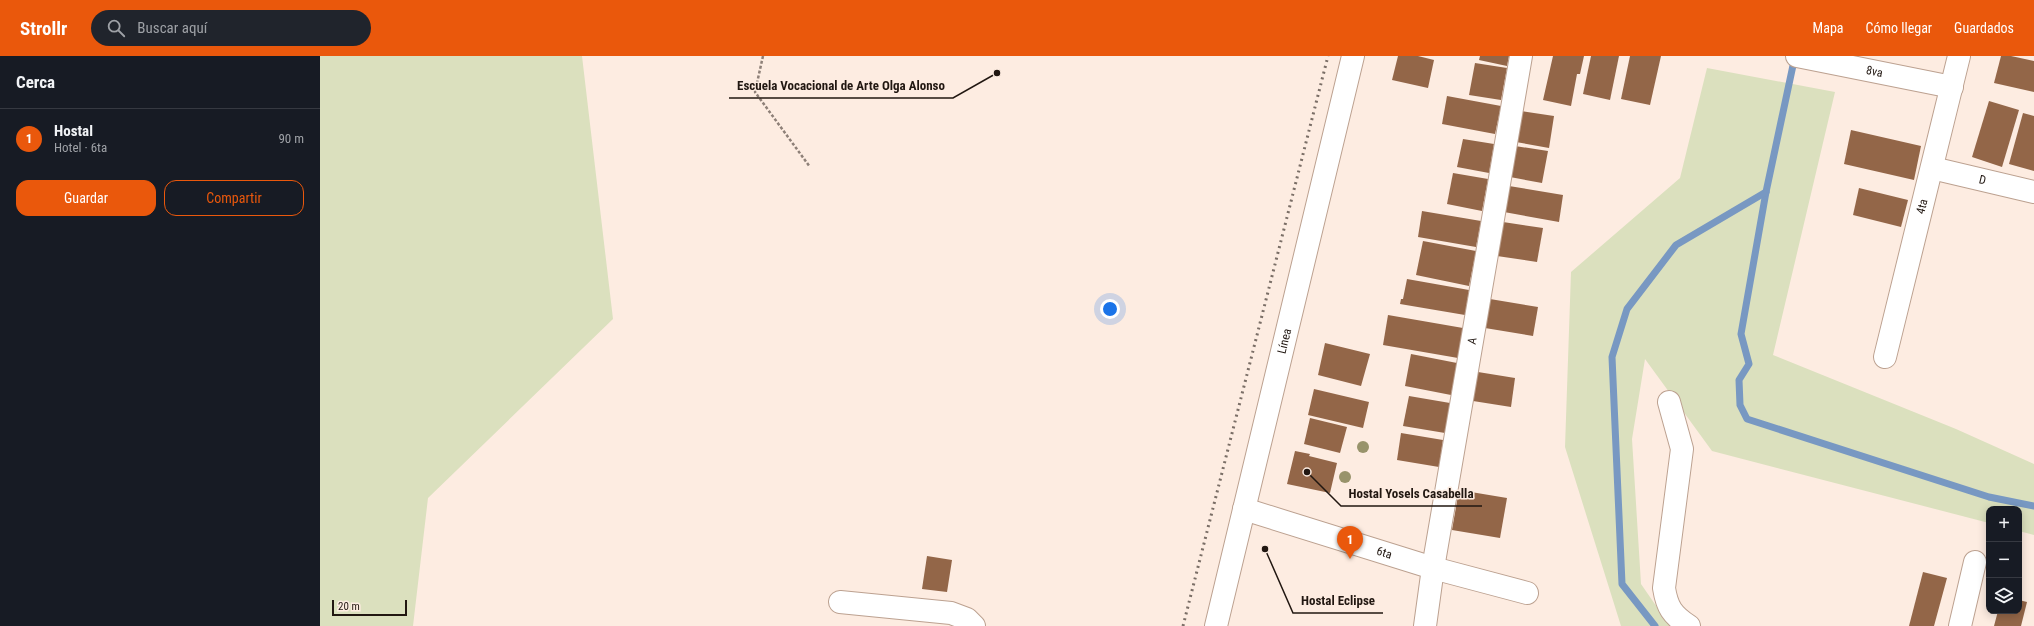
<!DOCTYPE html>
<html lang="es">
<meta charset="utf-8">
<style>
:root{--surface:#171b24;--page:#20242c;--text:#f1f3f6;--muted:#9ea1a6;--line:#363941;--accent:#ea580c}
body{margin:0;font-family:"Roboto Condensed",sans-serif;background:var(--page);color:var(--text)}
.controls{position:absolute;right:12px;bottom:12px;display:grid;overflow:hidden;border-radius:8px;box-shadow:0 2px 10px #0003}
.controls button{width:36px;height:36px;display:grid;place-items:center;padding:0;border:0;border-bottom:1px solid var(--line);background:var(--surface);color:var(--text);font:20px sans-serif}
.scale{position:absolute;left:12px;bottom:10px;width:75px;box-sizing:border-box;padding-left:4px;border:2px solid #211711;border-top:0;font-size:11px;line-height:14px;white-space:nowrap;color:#211711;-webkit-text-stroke:3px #fdece1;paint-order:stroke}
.you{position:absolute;left:790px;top:253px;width:14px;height:14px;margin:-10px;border:3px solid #fff;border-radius:50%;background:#1a73e8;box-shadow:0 0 0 6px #1a73e833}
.badge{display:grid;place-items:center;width:26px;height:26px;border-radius:50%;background:var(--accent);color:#fff;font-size:13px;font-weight:700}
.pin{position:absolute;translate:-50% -33px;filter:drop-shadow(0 1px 2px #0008)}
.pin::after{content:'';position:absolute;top:21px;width:14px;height:12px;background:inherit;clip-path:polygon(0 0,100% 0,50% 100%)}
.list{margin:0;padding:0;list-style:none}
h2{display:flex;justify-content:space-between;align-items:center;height:52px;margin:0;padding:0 16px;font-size:17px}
h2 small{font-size:13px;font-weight:400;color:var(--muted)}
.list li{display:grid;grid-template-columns:26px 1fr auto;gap:12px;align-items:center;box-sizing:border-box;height:60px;padding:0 16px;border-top:1px solid var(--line)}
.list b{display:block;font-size:15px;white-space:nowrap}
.list p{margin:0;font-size:13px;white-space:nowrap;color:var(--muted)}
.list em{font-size:13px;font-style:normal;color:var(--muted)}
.actions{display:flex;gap:8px;padding:12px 16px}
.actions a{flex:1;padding:9px 0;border:1px solid var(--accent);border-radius:12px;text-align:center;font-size:14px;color:var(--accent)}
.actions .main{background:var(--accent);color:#fff}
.icon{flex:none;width:22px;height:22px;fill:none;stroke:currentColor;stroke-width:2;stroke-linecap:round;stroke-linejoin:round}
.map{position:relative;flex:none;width:1714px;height:570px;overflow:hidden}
header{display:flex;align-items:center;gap:24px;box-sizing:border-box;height:56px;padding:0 20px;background:var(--accent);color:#fff}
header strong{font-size:19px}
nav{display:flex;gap:22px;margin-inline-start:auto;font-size:14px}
.search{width:280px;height:36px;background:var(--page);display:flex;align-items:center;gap:10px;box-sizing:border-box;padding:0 14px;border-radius:22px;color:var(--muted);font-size:15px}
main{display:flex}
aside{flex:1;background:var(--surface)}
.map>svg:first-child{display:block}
.green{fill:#dbe0be}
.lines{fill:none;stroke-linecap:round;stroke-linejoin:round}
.stream{stroke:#7898c2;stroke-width:7}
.building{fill:#936648}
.minor-casing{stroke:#bca190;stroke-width:24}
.major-casing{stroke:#bca190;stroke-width:24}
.path{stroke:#8e8078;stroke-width:2.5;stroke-dasharray:3 2;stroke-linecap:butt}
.minor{stroke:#fff;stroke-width:22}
.major{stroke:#fff;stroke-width:22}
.rail{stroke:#7a6e66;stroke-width:3;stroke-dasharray:2 4;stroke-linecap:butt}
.tree{fill:#98936b}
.labels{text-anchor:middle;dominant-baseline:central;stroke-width:3;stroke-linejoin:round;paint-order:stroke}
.street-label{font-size:12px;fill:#211711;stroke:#fdece1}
.leader{fill:none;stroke:#211711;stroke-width:1.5}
.callout-dot{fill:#211711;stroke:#fdece1;stroke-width:1.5}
.callout-label{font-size:13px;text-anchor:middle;font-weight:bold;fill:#211711;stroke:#fdece1;stroke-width:3;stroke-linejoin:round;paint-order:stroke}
</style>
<header>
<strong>Strollr</strong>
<div class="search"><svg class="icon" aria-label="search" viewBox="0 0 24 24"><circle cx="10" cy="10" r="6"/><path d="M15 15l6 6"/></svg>Buscar aquí</div>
<nav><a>Mapa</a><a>Cómo llegar</a><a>Guardados</a></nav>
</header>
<main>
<aside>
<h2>Cerca<small></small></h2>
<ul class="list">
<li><span class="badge">1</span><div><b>Hostal</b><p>Hotel · 6ta</p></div><em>90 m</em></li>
</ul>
<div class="actions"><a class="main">Guardar</a><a>Compartir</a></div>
</aside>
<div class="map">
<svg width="1714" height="570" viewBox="0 0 1714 570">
<rect width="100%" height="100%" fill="#fdece1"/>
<g class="green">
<polygon points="0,0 262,0 293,263 108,442 93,570 0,570"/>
<polygon points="1387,12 1515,36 1453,299 1636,373 1714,408 1714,479 1699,475 1699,453 1669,453 1669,467 1392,395 1325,303 1312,383 1321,528 1350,570 1301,570 1245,391 1251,216 1360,122"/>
</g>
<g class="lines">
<g class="stream">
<polyline points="1475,0 1446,136 1421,278 1429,308 1419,324 1420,349 1427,363 1669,441 1714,450"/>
<polyline points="1335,570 1302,528 1292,301 1307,253 1356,189 1446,136"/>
</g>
</g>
<g class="building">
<polygon points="1078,0 1098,0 1114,4 1108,32 1072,24"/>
<polygon points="1160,0 1189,0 1187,10 1159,4"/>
<polygon points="1233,0 1264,0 1260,18 1257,18 1251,50 1223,44"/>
<polygon points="1271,0 1299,0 1290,44 1263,38"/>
<polygon points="1310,0 1341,0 1330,49 1301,43"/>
<polygon points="1681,0 1691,0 1714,5 1714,36 1674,27"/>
<polygon points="1155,7 1187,12 1181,44 1149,39"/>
<polygon points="1127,40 1181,50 1175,78 1122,68"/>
<polygon points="1669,45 1699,54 1682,111 1652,101"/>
<polygon points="1201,55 1234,60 1229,92 1196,86"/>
<polygon points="1703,57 1714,60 1714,115 1689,108"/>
<polygon points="1531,74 1601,90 1594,124 1524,108"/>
<polygon points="1143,83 1174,88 1169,117 1137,111"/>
<polygon points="1195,90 1228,95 1222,127 1190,121"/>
<polygon points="1133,117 1168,123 1162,155 1127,148"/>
<polygon points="1189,130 1243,139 1239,166 1184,156"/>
<polygon points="1539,132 1588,144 1581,171 1533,159"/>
<polygon points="1102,155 1161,165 1156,191 1098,181"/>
<polygon points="1183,166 1223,172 1217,206 1177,200"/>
<polygon points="1103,185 1156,195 1149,230 1096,219"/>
<polygon points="1087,223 1149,234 1145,259 1080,248 1081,243 1083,243"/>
<polygon points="1170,243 1218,251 1213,280 1165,272"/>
<polygon points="1068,259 1143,272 1138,302 1063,289"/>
<polygon points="1005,287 1050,298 1041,330 998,319"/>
<polygon points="1091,298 1137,307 1131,339 1085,330"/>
<polygon points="1158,316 1195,322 1191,351 1153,345"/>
<polygon points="994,333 1049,346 1043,372 988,359"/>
<polygon points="1089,340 1130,347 1125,377 1083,370"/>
<polygon points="990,362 1027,371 1020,397 984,388"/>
<polygon points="1081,377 1123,384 1119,411 1077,404"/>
<polygon points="975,395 990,398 989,400 1017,407 1010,437 967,428"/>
<polygon points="1139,434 1187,442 1180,482 1132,474"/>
<polygon points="607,500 632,504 627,536 602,533"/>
<polygon points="1603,516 1627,522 1614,570 1589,570"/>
<polygon points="1699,544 1707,546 1701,570 1674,570 1678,555 1699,555"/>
</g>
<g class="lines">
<defs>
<g id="minor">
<path id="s1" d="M1477,0L1632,31"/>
<path id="s2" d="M1612,112L1714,136"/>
<path id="s3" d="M1565,301L1639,0"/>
<path d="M1349,346L1362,393L1344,532C1347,551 1352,559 1369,570"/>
<path id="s4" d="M924,453L1113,512L1207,537"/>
<polyline points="520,546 631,557 647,563 654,570"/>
<path id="s5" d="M1105,570L1113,512L1201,0"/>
<polyline points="1640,570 1655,506"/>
</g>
<g id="major">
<path id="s6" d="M896,570L1033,0"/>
</g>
</defs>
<use href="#minor" class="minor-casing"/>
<use href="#major" class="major-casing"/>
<polyline class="path" points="443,0 435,36 490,111"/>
<use href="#minor" class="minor"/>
<use href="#major" class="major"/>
<polyline class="rail" points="863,570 1008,0"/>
</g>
<g class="tree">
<circle cx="1043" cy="391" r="6"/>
<circle cx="1025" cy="421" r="6"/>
</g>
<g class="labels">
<g class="street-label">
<text stroke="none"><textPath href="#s1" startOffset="79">8va</textPath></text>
<text stroke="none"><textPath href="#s2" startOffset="52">D</textPath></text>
<text stroke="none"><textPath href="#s3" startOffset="155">4ta</textPath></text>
<text stroke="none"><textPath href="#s6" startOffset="293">Línea</textPath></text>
<text stroke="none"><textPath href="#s5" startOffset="289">A</textPath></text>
<text stroke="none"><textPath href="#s4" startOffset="147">6ta</textPath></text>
</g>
</g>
<path class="leader" d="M677 17L633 42H409M987 416L1021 450H1162M945 493L973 557H1063"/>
<g class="callout-dot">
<circle cx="677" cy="17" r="4"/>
<circle cx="987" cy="416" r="4"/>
<circle cx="945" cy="493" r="4"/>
</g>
<g class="callout-label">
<text x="521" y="34">Escuela Vocacional de Arte Olga Alonso</text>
<text x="1091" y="442">Hostal Yosels Casabella</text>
<text x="1018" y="549">Hostal Eclipse</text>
</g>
</svg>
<div class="controls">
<button>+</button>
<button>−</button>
<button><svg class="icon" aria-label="layers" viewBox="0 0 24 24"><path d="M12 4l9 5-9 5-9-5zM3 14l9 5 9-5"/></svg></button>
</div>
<div class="scale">20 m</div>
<div class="you"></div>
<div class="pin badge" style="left:1030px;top:503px">1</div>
</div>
</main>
